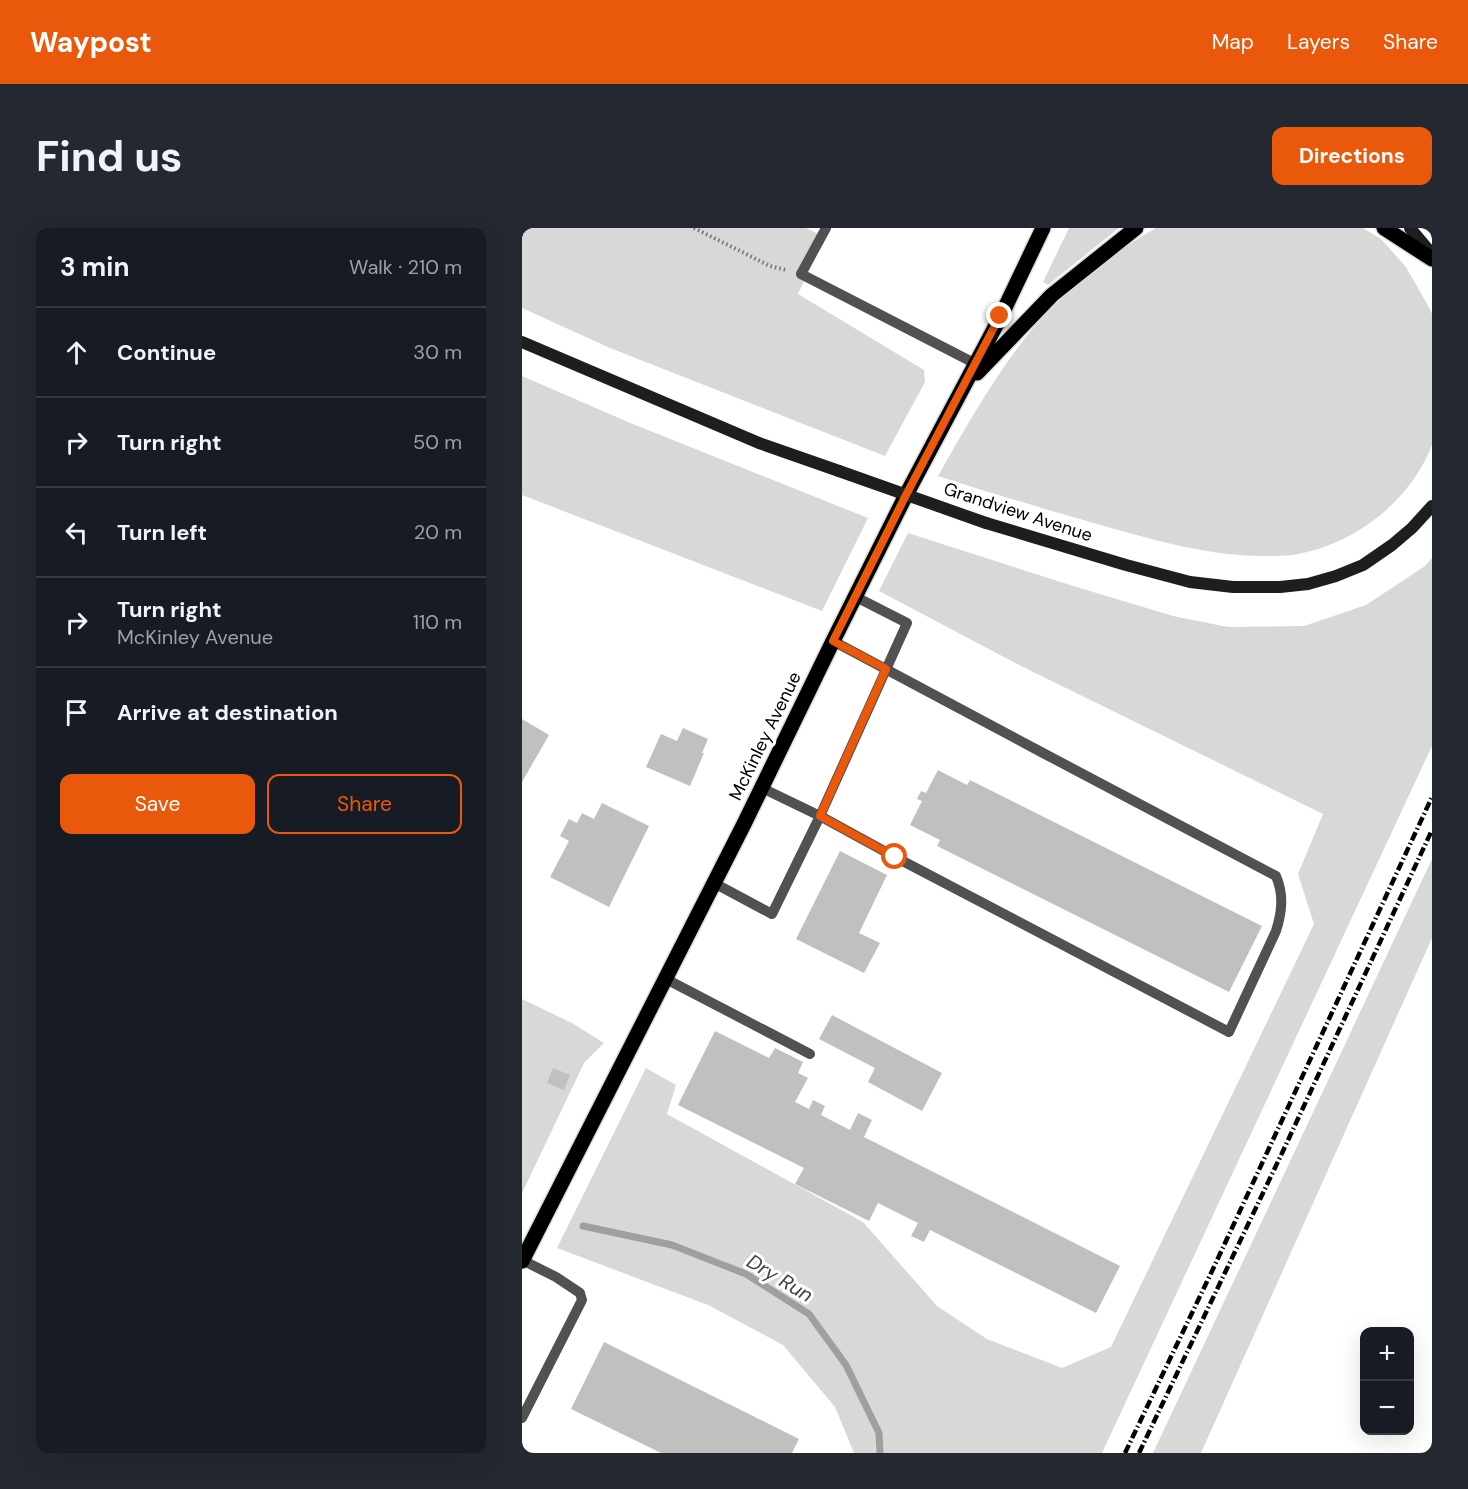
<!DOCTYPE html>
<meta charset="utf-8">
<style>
:root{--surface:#171b24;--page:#242831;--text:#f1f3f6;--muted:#9ea1a6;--line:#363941;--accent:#ea580c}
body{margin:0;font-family:"DM Sans",sans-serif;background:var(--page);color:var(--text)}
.controls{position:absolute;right:18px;bottom:18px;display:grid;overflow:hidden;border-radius:12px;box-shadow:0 6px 24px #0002}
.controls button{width:54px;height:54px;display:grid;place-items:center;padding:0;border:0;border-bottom:2px solid var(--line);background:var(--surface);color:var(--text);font:30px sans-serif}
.stop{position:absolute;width:18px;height:18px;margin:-14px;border:4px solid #ea580c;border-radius:50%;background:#fff}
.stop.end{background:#ea580c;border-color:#fff;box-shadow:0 2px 6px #0008}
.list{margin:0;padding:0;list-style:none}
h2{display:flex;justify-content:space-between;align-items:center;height:78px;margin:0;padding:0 24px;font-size:26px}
h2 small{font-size:20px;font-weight:400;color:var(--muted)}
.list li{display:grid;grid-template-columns:39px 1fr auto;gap:18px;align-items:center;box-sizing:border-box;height:90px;padding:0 24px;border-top:2px solid var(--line)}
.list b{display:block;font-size:22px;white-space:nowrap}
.list p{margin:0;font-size:20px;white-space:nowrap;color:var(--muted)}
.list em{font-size:20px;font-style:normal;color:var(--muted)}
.actions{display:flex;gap:12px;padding:18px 24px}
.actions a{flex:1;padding:14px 0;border:2px solid var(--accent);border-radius:12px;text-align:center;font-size:21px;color:var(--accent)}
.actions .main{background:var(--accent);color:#fff}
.icon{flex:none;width:33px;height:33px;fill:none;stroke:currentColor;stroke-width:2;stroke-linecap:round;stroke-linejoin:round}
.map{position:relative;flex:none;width:910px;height:1225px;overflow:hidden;border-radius:12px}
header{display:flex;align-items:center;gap:36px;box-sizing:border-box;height:84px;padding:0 30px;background:var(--accent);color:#fff}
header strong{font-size:28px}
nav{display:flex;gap:33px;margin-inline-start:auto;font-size:21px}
.intro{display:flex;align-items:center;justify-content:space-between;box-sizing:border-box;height:144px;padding:0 36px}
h1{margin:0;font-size:42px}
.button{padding:15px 27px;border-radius:12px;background:var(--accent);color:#fff;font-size:21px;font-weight:700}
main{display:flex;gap:36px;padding:0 36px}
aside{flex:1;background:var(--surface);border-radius:12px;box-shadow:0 6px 24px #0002}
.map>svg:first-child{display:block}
.green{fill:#d8d8d8}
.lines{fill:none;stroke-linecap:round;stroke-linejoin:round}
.stream{stroke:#9f9f9f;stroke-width:7}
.building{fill:#c0c0c0}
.primary-casing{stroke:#dbdbdb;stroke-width:18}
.path{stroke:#737373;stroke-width:4;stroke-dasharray:1.5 3;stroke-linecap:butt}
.lane{stroke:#515151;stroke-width:10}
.secondary{stroke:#1e1e1e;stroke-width:12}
.primary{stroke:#000;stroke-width:15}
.rail{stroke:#000;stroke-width:4.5;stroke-dasharray:9 3 1.5 3;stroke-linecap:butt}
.secondary-bridge{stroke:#1e1e1e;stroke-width:12}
.route{stroke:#ea580c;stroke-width:8}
.labels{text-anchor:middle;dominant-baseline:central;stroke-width:6;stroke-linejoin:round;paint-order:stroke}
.street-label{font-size:18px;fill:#000;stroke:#fff}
.water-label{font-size:20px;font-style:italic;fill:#404040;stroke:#fff}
</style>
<header>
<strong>Waypost</strong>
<nav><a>Map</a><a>Layers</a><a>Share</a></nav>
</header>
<div class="intro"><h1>Find us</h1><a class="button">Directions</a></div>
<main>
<aside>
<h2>3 min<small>Walk · 210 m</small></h2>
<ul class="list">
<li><svg class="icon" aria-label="ahead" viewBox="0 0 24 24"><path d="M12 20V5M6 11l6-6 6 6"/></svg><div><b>Continue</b></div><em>30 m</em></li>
<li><svg class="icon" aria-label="right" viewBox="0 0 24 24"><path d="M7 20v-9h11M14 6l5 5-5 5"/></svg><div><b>Turn right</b></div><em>50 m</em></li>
<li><svg class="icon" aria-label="left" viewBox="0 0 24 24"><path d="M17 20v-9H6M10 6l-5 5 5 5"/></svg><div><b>Turn left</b></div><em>20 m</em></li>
<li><svg class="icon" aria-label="right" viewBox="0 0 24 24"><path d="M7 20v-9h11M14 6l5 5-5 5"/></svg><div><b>Turn right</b><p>McKinley Avenue</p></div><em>110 m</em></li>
<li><svg class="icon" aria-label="arrive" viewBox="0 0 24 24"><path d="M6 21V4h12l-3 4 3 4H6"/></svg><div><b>Arrive at destination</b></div></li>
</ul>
<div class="actions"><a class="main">Save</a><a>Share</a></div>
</aside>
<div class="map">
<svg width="910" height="1225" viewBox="0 0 910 1225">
<rect width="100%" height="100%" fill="#fff"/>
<g class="green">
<polygon points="0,0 284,0 303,9 276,66 402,142 403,154 363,228 88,120 0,80"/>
<polygon points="547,0 597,0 526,57 521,54"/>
<path d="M634,0H841L859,11L884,39L908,81L910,86V217C888,274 831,318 770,327C762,328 754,328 747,328C690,329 636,313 582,298C526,282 471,266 416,248C452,184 489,119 541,67C549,59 560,52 570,45C591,28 611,13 634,0Z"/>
<polygon points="0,148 106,194 346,290 300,383 0,267"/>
<polygon points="386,305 548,357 651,388 706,399 782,398 844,377 903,338 910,330 910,518 580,1225 332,1225 313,1179 261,1117 186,1077 35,1020 124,840 154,857 145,886 341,994 415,1078 465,1111 540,1140 589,1119 792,696 776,646 801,586 499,438 357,363"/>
<polygon points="910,631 910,710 679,1225 631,1225"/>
<polygon points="0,771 50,795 82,815 62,835 0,965"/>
</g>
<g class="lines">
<polyline class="stream" points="61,998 150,1017 224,1046 287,1086 324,1137 357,1205 358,1225"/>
</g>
<g class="building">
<polygon points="0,491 27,507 0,554"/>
<polygon points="161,500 186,511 180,525 182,525 168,558 124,539 139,506 155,513"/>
<polygon points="416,542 445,557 448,552 740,698 707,764 415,618 418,612 388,597 400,573 395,571 399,563 404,565"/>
<polygon points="80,575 127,598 87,679 28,649 47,613 38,608 47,591 55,595 60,585 72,591"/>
<polygon points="318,623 365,647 337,705 358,715 342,745 274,711"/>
<polygon points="310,787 420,845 400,883 346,854 353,840 297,811"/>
<polygon points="193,803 247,830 253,820 281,834 276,845 286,850 273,874 287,881 291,872 303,878 299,887 328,902 336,885 350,892 342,909 598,1038 574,1085 408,1002 402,1014 389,1008 396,995 356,975 347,993 273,956 282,940 156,877"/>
<polygon points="31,840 48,847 42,862 25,855"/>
<polygon points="82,1114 277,1211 270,1225 139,1225 49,1181"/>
</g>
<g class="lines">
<defs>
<g id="primary">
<polyline points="862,0 910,31"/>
<polyline points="455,145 530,67 614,0"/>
<polyline points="0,1033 222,596 311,413 384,267 479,88 521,0"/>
</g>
</defs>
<use href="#primary" class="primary-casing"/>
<polyline class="path" points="172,0 248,38 264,42"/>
<g class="lane">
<polyline points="304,0 279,46 454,136"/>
<path d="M240,560L298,588L373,629L707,804L754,703C760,684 762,667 754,648L521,525L311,413"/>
<polyline points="192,655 250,686 298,588 385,395 334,369"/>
<polyline points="144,751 288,826"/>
<polyline points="0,1190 60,1072 58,1065 34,1049 0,1032"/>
</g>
<g class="secondary">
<polyline points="888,0 910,26"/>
<polyline points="0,114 237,215 317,243"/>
<polyline points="464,295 604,337 668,354 711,359 758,359 786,356 814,348 841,337 870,317 890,300 910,278"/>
</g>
<use href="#primary" class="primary"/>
<g class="rail">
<polyline points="603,1225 691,1041 910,569"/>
<polyline points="617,1225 761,923 910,602"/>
</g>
<polyline class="secondary-bridge" points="317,243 464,295"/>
</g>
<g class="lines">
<polyline class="route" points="373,629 298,588 364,441 311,413 384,267 478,88"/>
</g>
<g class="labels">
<g class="street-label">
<text transform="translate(496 284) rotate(18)">Grandview Avenue</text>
<text transform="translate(243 508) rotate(-64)">McKinley Avenue</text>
</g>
<g class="water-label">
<text transform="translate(258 1050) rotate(31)">Dry Run</text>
</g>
</g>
</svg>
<div class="controls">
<button>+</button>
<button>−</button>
</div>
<div class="stop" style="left:373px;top:629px"></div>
<div class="stop end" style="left:478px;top:88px"></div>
</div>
</main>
